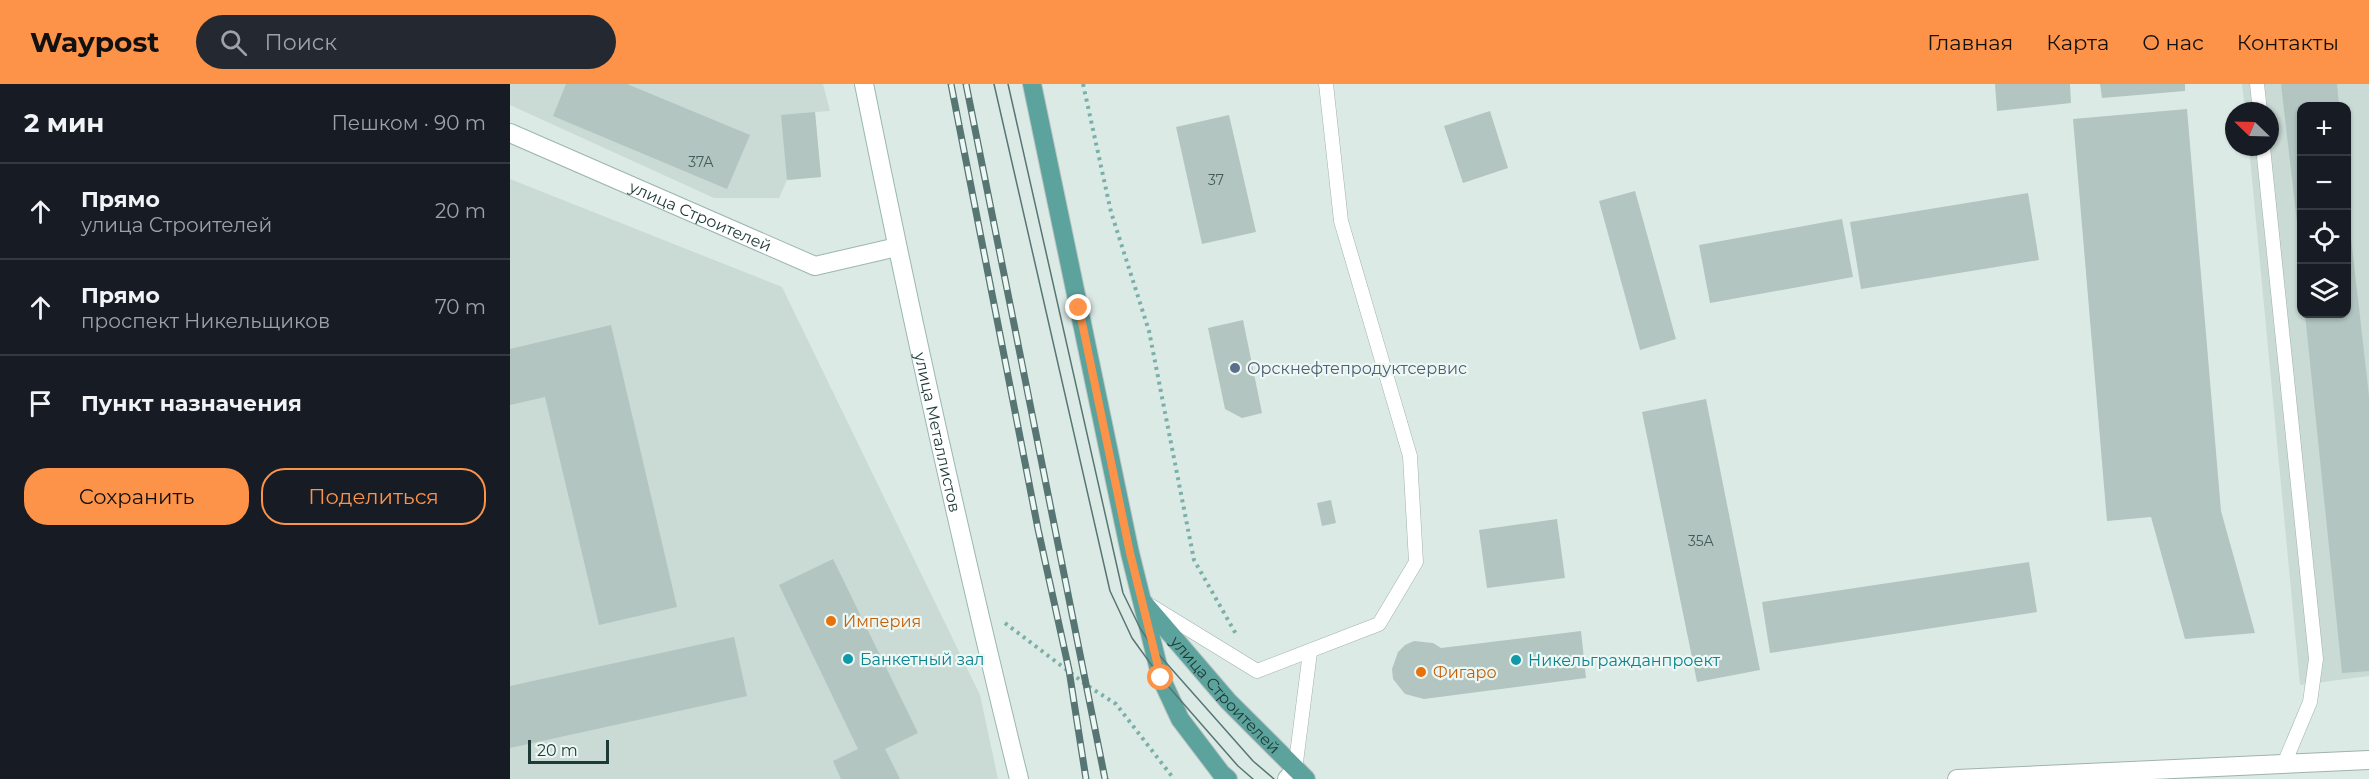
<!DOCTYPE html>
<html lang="ru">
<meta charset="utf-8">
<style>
:root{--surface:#171b24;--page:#242831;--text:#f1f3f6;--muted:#9ea1a6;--line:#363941;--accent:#fc9348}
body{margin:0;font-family:Montserrat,sans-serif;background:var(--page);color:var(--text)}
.controls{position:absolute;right:18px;top:18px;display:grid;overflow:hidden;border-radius:12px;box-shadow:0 2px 4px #0004}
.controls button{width:54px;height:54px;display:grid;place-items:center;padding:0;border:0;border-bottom:2px solid var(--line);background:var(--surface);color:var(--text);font:30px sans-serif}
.compass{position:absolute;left:1715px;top:18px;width:54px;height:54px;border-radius:50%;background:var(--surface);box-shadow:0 2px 4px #0004;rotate:293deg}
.scale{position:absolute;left:18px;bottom:15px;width:81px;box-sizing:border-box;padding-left:6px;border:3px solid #1d3a37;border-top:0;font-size:16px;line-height:21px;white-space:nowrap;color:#1d3a37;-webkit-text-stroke:4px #edf7f3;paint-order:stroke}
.stop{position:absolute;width:18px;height:18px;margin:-14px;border:4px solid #fc9348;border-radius:50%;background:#fff}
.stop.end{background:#fc9348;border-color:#fff;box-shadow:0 2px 6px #0008}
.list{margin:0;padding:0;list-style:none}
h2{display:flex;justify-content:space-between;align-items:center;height:78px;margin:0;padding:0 24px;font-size:26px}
h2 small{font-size:20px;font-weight:400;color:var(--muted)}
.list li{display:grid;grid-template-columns:39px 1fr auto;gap:18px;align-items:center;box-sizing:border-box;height:96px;padding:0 24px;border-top:2px solid var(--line)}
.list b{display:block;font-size:22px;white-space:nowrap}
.list p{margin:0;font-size:20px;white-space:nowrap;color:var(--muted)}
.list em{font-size:20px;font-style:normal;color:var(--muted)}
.actions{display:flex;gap:12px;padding:18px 24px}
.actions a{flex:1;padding:14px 0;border:2px solid var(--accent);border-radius:24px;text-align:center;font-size:21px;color:var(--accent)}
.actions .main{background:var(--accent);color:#111}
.icon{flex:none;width:33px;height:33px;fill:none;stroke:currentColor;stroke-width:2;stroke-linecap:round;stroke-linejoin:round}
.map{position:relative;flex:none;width:1859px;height:695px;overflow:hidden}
header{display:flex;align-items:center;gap:36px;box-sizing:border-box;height:84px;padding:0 30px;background:var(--accent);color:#111}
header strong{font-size:28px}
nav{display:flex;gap:33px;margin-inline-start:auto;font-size:21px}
.search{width:420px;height:54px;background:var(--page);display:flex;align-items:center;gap:15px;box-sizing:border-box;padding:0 21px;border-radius:33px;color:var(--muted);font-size:22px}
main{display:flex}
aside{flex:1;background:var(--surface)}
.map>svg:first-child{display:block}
.built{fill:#cadad5;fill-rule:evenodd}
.building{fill:#b2c5c0}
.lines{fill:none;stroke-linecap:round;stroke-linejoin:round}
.lane-casing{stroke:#9fb2ae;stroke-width:15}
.street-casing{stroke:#9fb2ae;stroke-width:20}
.secondary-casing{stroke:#9bb6b1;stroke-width:20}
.primary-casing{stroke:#bbc4c3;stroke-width:20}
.path{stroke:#7ab0a8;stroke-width:4;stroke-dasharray:3 4.5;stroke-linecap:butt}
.lane{stroke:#fff;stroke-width:14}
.street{stroke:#fff;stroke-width:18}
.secondary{stroke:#fff;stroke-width:18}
.primary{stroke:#5da39d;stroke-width:18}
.tram{stroke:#577673;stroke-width:1.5}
.rail-casing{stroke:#577673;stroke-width:7}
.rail{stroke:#edf7f3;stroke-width:4.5;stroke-dasharray:14;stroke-linecap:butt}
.route{stroke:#fc9348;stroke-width:8}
.service-dot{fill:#5c6f8a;stroke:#edf7f3;stroke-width:2}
.food-dot{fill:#e8710a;stroke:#edf7f3;stroke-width:2}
.culture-dot{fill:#0f9aa8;stroke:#edf7f3;stroke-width:2}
.labels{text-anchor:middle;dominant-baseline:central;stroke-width:4.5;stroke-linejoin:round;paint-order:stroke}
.number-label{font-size:14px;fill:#425d59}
.street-label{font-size:16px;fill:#1d3a37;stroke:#edf7f3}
.service-label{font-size:16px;fill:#4e5e75;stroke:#edf7f3;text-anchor:start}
.food-label{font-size:16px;fill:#c56008;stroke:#edf7f3;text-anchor:start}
.culture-label{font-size:16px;fill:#0d838f;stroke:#edf7f3;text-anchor:start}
</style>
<header>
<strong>Waypost</strong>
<div class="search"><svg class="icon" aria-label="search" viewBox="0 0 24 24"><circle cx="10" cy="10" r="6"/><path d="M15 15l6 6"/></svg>Поиск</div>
<nav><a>Главная</a><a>Карта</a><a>О нас</a><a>Контакты</a></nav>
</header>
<main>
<aside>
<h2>2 мин<small>Пешком · 90 m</small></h2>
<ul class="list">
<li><svg class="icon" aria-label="ahead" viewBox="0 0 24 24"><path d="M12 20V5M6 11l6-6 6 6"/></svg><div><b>Прямо</b><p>улица Строителей</p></div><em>20 m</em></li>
<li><svg class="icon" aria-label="ahead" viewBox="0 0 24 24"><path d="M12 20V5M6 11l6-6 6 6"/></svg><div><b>Прямо</b><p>проспект Никельщиков</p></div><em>70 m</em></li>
<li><svg class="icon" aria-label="arrive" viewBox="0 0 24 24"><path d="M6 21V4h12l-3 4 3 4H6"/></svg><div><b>Пункт назначения</b></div></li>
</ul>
<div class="actions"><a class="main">Сохранить</a><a>Поделиться</a></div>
</aside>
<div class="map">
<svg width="1859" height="695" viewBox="0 0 1859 695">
<rect width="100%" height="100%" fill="#dceae6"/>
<g class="built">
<polygon points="0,0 313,0 320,27 305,28 311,93 277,96 269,114 204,114 0,21"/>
<path d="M1732,0H1859V592L1790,601L1739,63H1760V27H1735ZM1792,22H1836V230H1792Z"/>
<polygon points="0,95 272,203 470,611 488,695 0,695"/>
</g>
<g class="building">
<polygon points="56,0 117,0 240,51 217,105 43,32"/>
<polygon points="1485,0 1560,0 1561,19 1487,27"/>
<polygon points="1590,0 1675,0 1675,7 1592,14"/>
<polygon points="1771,0 1827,0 1829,22 1792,22 1792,181"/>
<polygon points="1677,25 1711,427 1745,549 1675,555 1641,433 1597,437 1563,35"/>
<polygon points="980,27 998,84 953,99 934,42"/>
<polygon points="305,28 311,93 277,96 271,31"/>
<polygon points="719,31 746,148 692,160 666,43"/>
<polygon points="1125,107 1166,255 1130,266 1089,117"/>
<polygon points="1518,109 1529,176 1351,205 1340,138"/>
<polygon points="1836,110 1859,312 1859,587 1832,589 1795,230 1836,230"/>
<polygon points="1332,135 1343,193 1200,219 1189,161"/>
<polygon points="733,236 752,329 732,334 715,325 698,244"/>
<polygon points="101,241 167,523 89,541 35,313 0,321 0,265"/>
<polygon points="1196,315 1250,586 1187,598 1132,328"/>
<polygon points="821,416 826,439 812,442 807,419"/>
<polygon points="1047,435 1055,494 977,504 969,446"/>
<polygon points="323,475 408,649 375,665 390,695 331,695 323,677 348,665 269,501"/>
<polygon points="1519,478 1527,528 1260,569 1252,518"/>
<polygon points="1071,547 1076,594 914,615 895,610 883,595 882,585 888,568 895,561 904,557 923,559 931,564"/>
<polygon points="224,553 237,612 0,664 0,602"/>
</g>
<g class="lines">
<defs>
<g id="lane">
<polyline points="1747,0 1750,27"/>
<polyline points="1753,63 1806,575 1800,618 1774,680"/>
<polyline points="641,522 747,587 869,540 906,478 900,372 831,137 816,0"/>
<polyline points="785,686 800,568"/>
</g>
<g id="street">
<polyline points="777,695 785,686"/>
<polyline points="1447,695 1859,676"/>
</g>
<g id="secondary">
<path id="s1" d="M354,0C401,233 452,464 509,695"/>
<path id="s2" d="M0,49L305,182L387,163"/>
</g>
<g id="primary">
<polyline points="522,0 620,469 651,594 670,635 711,689 718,695"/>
<path id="s3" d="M633,518L718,617L796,695"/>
</g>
</defs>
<use href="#lane" class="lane-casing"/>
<use href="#street" class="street-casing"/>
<use href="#secondary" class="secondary-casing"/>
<use href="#primary" class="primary-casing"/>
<g class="path">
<polyline points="573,0 601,128 639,247 684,476 726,550"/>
<polyline points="495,539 578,602 606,620 664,695"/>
</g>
<use href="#lane" class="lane"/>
<use href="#street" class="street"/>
<use href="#secondary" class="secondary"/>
<use href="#primary" class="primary"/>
<g class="tram">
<polyline points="484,0 600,507 622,554 651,594 728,682 743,695"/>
<polyline points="498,0 613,509 630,544 643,564 743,677 764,695"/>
</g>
<defs>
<g id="rail">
<polyline points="441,0 528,445 559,586 576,695"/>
<polyline points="456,0 595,695"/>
</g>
</defs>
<use href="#rail" class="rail-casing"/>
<use href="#rail" class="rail"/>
</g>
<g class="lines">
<polyline class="route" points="569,224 620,469 651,594"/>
</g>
<circle class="service-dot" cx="725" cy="284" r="6"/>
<g class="food-dot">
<circle cx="321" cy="537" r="6"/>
<circle cx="911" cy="588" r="6"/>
</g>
<g class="culture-dot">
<circle cx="338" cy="575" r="6"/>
<circle cx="1006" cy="576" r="6"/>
</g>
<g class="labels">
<g class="number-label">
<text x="191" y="78">37А</text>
<text x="706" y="96">37</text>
<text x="1191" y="457">35А</text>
</g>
<g class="street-label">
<text stroke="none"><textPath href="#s2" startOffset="208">улица Строителей</textPath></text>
<text stroke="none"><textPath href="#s1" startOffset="356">улица Металлистов</textPath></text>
<text stroke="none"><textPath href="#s3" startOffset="124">улица Строителей</textPath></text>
</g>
<g class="service-label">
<text x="737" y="284">Орскнефтепродуктсервис</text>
</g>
<g class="food-label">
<text x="333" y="537">Империя</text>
<text x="923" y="588">Фигаро</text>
</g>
<g class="culture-label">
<text x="350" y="575">Банкетный зал</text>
<text x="1018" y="576">Никельгражданпроект</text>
</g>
</g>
</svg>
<div class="controls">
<button>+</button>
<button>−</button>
<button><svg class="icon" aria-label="locate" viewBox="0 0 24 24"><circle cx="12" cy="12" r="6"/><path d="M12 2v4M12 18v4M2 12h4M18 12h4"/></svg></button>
<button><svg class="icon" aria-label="layers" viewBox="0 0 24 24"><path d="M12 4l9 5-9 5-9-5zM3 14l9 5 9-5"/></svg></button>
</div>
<svg class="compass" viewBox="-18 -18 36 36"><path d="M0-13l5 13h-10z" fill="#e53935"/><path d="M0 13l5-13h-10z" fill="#9ea1a6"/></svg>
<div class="scale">20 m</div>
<div class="stop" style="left:651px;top:594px"></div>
<div class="stop end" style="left:569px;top:224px"></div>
</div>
</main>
